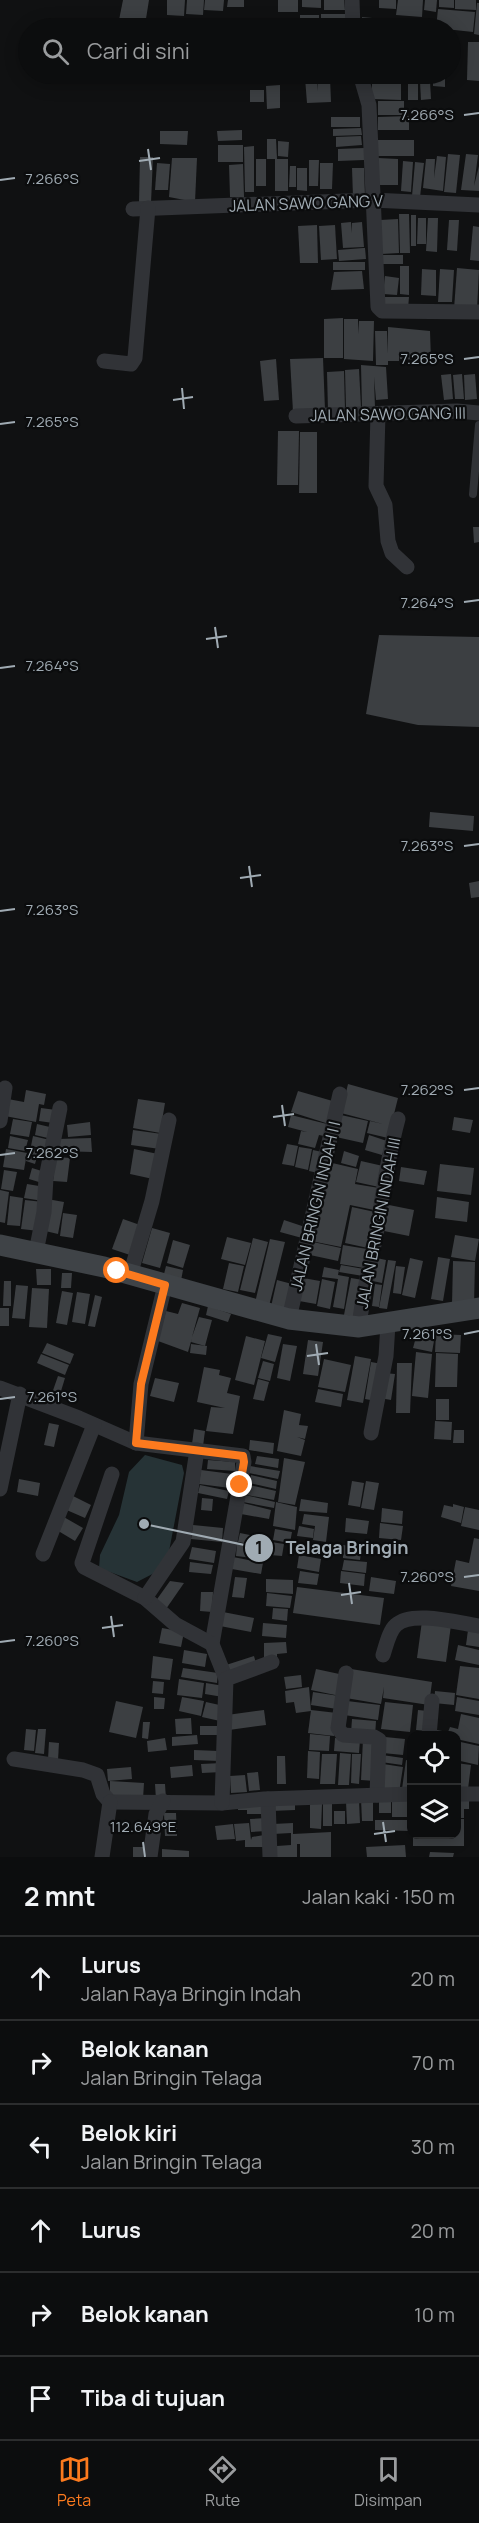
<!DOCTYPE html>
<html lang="id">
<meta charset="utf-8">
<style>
:root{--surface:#0c0d0e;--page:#1a1b1c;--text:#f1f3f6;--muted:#9a9c9e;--line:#2c2d2e;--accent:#fc7a1e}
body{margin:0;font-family:Manrope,sans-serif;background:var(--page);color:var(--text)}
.controls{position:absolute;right:18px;bottom:18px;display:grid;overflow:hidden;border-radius:12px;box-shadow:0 3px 15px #0003}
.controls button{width:54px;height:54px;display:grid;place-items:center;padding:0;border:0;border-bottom:2px solid var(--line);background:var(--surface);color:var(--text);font:30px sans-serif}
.stop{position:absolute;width:18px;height:18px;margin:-14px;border:4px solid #fc7a1e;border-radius:50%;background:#fff}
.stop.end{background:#fc7a1e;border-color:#fff;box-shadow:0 2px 6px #0008}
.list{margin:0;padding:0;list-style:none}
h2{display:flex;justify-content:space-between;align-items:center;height:78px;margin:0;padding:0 24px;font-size:26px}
h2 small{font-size:20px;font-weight:400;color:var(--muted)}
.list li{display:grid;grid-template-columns:39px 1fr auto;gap:18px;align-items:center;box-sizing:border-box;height:84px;padding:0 24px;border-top:2px solid var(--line)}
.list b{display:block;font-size:22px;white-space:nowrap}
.list p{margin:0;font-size:20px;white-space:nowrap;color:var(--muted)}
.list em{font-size:20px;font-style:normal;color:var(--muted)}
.icon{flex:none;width:33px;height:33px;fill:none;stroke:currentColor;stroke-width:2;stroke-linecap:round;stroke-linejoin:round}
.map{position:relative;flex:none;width:479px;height:1857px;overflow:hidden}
.search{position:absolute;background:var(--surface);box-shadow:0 3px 15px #0003;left:18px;right:18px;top:18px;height:66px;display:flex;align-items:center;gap:15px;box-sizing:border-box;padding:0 21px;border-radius:33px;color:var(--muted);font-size:22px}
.sheet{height:582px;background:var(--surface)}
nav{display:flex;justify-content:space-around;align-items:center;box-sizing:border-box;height:84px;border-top:2px solid var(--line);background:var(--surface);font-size:16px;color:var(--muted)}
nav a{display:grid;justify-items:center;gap:3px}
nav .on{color:var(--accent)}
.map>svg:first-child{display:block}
.water{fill:#263336}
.building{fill:#3c3f42}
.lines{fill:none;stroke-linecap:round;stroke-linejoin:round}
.lane{stroke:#313337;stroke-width:8}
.street{stroke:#313337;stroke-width:15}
.secondary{stroke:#3f4347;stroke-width:21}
.route{stroke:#fc7a1e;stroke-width:8}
.ticks{fill:none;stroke:#a0abb3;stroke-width:2}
.labels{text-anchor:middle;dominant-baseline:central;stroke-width:4.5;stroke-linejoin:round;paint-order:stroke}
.street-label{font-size:16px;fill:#a0abb3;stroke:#0b0c0d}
.ticks-label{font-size:15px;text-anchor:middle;fill:#a0abb3;stroke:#0b0c0d;stroke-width:4.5;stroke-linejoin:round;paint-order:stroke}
.leader{fill:none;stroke:#a0abb3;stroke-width:2}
.callout-dot{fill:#a0abb3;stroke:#0b0c0d;stroke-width:2}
.mark-label{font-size:18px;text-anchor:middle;font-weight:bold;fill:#111}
.callout-label{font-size:18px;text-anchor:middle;font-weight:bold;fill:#a0abb3;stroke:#0b0c0d;stroke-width:4.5;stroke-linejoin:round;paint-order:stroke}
</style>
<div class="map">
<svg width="479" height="1857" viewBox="0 0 479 1857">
<rect width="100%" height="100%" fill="#101112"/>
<polygon class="water" points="145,1455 182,1465 184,1473 166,1567 137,1582 99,1568 100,1555 119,1515 129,1472"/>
<g class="building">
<polygon points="123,0 149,0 145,25 119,20"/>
<polygon points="167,0 185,0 184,16 167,15"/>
<polygon points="187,0 204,0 203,15 186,14"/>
<polygon points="205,0 224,0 223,11 204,10"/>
<polygon points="228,0 244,0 244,7 227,7"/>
<rect x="278" y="0" width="20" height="12"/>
<polygon points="302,0 321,0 321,8 302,7"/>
<polygon points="324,0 344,0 345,10 324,10"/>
<polygon points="379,0 396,0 396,9 379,8"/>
<polygon points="398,0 423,0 422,17 396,15"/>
<polygon points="425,0 437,0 436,12 424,10"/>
<polygon points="439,0 454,0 454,8 439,7"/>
<polygon points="455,0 476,0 476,10 455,9"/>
<polygon points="477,3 479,3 479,35 474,34"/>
<polygon points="438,9 475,12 473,32 436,28"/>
<rect x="321" y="14" width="27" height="14"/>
<rect x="300" y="15" width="19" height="13"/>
<polygon points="362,17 393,20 392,28 361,28"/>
<polygon points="216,18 225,18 224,28 215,28"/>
<polygon points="197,19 208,20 207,28 197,28"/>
<polygon points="229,23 266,26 266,28 229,28"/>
<polygon points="468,42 479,42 479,81 467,80"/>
<rect x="364" y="74" width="33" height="6"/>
<polygon points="433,74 445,74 445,87 433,86"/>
<polygon points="330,77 331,102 307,103 305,78 317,78 318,91 318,78"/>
<rect x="408" y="81" width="10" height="19"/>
<polygon points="430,81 431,99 421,100 420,82"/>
<polygon points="372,82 401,83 401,100 372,99"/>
<polygon points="280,85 280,108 267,109 266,86"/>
<rect x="250" y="90" width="14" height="12"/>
<rect x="378" y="101" width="26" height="14"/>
<polygon points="409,116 409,130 378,130 378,117"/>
<rect x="331" y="117" width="29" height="10"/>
<polygon points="361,128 362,135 333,136 333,129"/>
<polygon points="242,130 242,140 218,141 217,131"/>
<polygon points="160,131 188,131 187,145 160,144"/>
<polygon points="361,136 362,145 336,147 336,137"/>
<polygon points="267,139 276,139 277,159 267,159"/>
<rect x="376" y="140" width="38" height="16"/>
<polygon points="278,141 289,142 288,157 278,156"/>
<rect x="218" y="145" width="25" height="17"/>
<polygon points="254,146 254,192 245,192 244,147"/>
<polygon points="364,148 364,160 338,161 338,149"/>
<polygon points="448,154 460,155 456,193 444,192"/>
<polygon points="466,154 478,155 474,186 479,166 479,191 461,190"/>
<polygon points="437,156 446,157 443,191 423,188 426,159 435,159 434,178"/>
<polygon points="140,157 153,157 151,203 139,203"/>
<polygon points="172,158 197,158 195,202 169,197"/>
<polygon points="378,158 398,159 398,185 377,185"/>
<rect x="256" y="159" width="10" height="27"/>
<rect x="275" y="159" width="13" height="32"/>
<polygon points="309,160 319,160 318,186 309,186"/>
<polygon points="403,161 413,162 411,192 401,191"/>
<polygon points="415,162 424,163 420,197 412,196"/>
<polygon points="157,163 170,164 168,190 155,190"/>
<polygon points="320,163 333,163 332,189 320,189"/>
<polygon points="243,164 244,197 230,197 229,165"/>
<polygon points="290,166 296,166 296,187 289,187"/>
<polygon points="297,168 307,168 307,191 297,190"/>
<polygon points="352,168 364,168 365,197 353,197"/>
<polygon points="399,214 409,214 410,253 400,253"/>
<rect x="411" y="215" width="5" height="31"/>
<polygon points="418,218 426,218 426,244 417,244"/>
<polygon points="428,218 438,218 437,252 426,251"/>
<polygon points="398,219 399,253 381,254 380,220"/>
<polygon points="449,220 459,220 457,251 447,250"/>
<polygon points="351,222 352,233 352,223 362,222 364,247 343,248 341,223"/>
<polygon points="317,225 318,263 300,263 298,226"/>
<polygon points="335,225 337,259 321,260 319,226"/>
<polygon points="473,226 479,227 479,261 470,260"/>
<polygon points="363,248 365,248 366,259 339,261 338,250"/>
<rect x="379" y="255" width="24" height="9"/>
<rect x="333" y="262" width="32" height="8"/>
<polygon points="400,266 409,266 409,295 400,294"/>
<polygon points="457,268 479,270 477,310 454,309"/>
<polygon points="422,269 436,270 436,296 421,295"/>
<polygon points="440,269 454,270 452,302 438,302"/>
<polygon points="362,271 364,289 331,290 334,272"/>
<polygon points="385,276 399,278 397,295 383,294"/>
<polygon points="385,297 409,297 408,309 385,309"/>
<polygon points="343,318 343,358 324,358 324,319"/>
<polygon points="344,319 358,319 358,334 359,321 374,321 373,361 344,359"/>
<polygon points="388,327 430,331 431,360 400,359 399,350 399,361 388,361 388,365 376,365 375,331 387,331 388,354"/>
<polygon points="323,358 325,410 293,412 290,359"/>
<polygon points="276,359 279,400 264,401 260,361"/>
<polygon points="361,365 386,367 388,399 376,400 374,377 375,408 362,409"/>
<polygon points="359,369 361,407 346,408 345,370"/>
<polygon points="344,371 345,410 328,411 327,372"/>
<polygon points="451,374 453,399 444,400 441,375"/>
<polygon points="462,374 464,399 455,399 453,375"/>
<polygon points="475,374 477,399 465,400 464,375"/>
<polygon points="278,431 299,431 298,485 277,485"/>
<polygon points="300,432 317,432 317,493 299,493"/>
<polygon points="473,527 479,527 479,542 474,543"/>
<polygon points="379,635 479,637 479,727 418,725 366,714"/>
<polygon points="430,812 474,816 473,831 429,827"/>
<polygon points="479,881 479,897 471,898 469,883"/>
<polygon points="348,1084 398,1098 388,1138 367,1133 370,1121 383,1124 341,1113"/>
<polygon points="26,1090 46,1094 44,1105 39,1104 36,1122 5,1116 8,1099 24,1102"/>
<polygon points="298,1091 336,1102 329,1124 291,1112"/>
<polygon points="138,1099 165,1103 160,1133 133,1128"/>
<polygon points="41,1108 56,1110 53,1123 39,1121"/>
<polygon points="291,1115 327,1124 324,1136 319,1135 315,1148 298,1144 301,1131 307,1132 288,1127"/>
<polygon points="341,1115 368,1121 363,1143 336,1137"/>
<polygon points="454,1117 473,1120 470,1133 452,1130"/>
<polygon points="13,1119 32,1122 29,1137 10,1134"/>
<polygon points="90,1122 91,1135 68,1137 67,1125"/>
<polygon points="37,1124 54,1128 52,1139 35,1135"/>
<polygon points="133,1130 162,1134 160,1149 131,1145"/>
<polygon points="369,1135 387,1141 382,1155 365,1150"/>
<polygon points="10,1136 28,1140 25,1151 8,1148"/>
<polygon points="33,1136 54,1141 51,1150 31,1146"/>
<polygon points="91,1138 92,1152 59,1151 58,1139"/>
<polygon points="287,1144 298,1146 294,1166 282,1164"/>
<polygon points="29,1147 39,1149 35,1164 26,1161"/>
<polygon points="299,1147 312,1149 308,1170 295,1167"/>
<polygon points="6,1149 27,1153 24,1170 3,1167"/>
<polygon points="134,1149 158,1154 153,1179 130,1174"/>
<polygon points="313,1150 322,1152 318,1173 309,1171"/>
<polygon points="344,1151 359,1156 356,1167 341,1163"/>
<polygon points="56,1157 70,1158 67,1182 53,1181"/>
<polygon points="361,1161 383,1166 379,1187 356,1182"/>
<polygon points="328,1162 358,1169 355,1184 379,1188 374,1210 350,1205 341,1247 311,1241"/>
<polygon points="440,1164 474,1168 471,1195 437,1191"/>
<polygon points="401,1167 427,1171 424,1185 399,1181"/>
<polygon points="32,1168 45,1172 42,1183 29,1179"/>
<polygon points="4,1170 17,1172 13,1191 1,1189"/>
<polygon points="27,1184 45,1187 43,1201 24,1198"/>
<polygon points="0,1190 9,1192 5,1223 0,1222"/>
<polygon points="10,1196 23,1198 20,1226 7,1225"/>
<polygon points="437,1197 469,1202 467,1222 435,1218"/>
<polygon points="47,1199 64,1202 58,1234 41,1230"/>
<polygon points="25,1200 43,1202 39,1231 21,1229"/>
<polygon points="384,1204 414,1210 409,1236 379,1230"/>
<polygon points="352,1207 375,1212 368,1248 345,1243"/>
<polygon points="63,1213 77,1215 73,1238 60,1236"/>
<polygon points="123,1219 140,1225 130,1255 112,1249"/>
<polygon points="284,1220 305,1227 302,1238 280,1232"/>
<polygon points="152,1228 170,1233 160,1268 142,1263"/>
<polygon points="455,1235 479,1239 475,1261 451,1257"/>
<polygon points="227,1237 251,1243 245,1265 221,1259"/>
<polygon points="253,1238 268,1242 255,1293 240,1290"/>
<polygon points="270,1239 285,1242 268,1310 254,1307"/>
<polygon points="173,1240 190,1245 183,1268 167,1263"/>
<polygon points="313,1242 341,1248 338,1261 310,1255"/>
<polygon points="343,1245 367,1249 364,1268 340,1264"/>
<polygon points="372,1257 386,1260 382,1283 368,1280"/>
<polygon points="438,1257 450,1259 443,1301 431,1299"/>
<polygon points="410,1258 423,1261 415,1298 402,1295"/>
<polygon points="388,1260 396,1261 387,1309 379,1308"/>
<polygon points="453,1261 475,1262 474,1305 452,1305"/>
<polygon points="229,1263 244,1266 238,1292 223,1289"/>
<polygon points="341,1265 364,1269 363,1276 339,1272"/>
<polygon points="166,1266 183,1270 180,1286 162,1282"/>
<polygon points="396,1266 405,1267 401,1294 393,1293"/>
<polygon points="324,1267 339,1270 338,1275 349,1277 344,1309 333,1307 338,1279 322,1277"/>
<polygon points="36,1269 51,1269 51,1285 37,1285"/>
<polygon points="62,1273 72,1273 71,1288 61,1288"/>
<polygon points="303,1278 320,1281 316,1304 299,1301"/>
<polygon points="351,1278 363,1280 357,1317 344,1315"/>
<polygon points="322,1279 335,1282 330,1309 317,1306"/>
<polygon points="277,1280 292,1284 285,1314 270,1311"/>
<polygon points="4,1281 11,1281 11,1306 3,1306"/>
<polygon points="375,1284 382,1285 379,1307 372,1306"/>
<polygon points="16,1285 28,1286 25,1319 12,1318"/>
<polygon points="32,1288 49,1289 47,1328 29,1327"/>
<polygon points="62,1291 73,1293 67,1325 56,1323"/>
<polygon points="77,1292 90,1294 85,1324 72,1322"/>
<polygon points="95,1295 102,1297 95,1327 88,1326"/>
<polygon points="182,1303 200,1308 192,1337 199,1317 212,1320 205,1346 191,1342 192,1338 188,1352 158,1341 166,1311 178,1314"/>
<polygon points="208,1306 231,1314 228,1322 206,1315"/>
<rect x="0" y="1308" width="9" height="18"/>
<polygon points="268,1334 282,1337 275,1362 261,1358"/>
<polygon points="436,1334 461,1335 460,1353 435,1352"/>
<polygon points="246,1336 265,1341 254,1385 235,1380"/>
<polygon points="416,1337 434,1341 432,1352 413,1348"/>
<polygon points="308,1340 323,1342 318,1376 303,1374"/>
<polygon points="47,1343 74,1354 70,1364 42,1353"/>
<polygon points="191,1344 207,1346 206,1355 190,1353"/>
<polygon points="283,1344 297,1346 290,1381 277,1378"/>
<polygon points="416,1352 432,1354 428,1398 412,1396"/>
<polygon points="436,1353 458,1354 457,1387 435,1387"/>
<polygon points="41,1354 69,1365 65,1375 37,1363"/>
<polygon points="355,1356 371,1359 363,1403 347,1400"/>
<polygon points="324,1359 351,1365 345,1392 318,1387"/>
<polygon points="263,1361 274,1364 270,1381 258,1378"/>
<polygon points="371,1362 382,1364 376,1401 365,1399"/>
<polygon points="397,1363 412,1363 410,1413 396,1413"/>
<polygon points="204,1367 220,1370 219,1375 231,1378 227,1393 240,1396 233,1434 206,1431 211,1407 225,1408 197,1402"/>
<polygon points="384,1373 395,1374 391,1400 380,1398"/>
<polygon points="58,1376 65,1378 58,1401 50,1399"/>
<polygon points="155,1378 179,1383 174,1402 150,1396"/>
<polygon points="258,1379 269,1382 264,1401 253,1399"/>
<polygon points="318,1389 343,1394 341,1407 315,1402"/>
<rect x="436" y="1399" width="13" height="21"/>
<polygon points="284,1410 301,1414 299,1425 308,1426 305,1439 297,1437 305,1440 301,1456 277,1451"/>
<polygon points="435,1421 452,1422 451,1440 434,1439"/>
<polygon points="49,1423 59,1425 54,1447 44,1445"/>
<polygon points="194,1429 205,1431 203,1446 192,1444"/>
<polygon points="454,1430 464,1430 464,1443 453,1443"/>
<polygon points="250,1440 274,1443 273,1454 249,1450"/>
<polygon points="257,1456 279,1459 278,1468 255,1464"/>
<polygon points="284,1458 305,1462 295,1505 278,1502"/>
<polygon points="208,1460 235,1462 235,1471 207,1469"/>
<polygon points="250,1466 280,1471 278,1479 249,1473"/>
<polygon points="201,1470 232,1474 230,1488 199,1484"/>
<polygon points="251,1475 277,1481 276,1489 249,1483"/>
<polygon points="19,1479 40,1483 38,1496 17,1492"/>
<polygon points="352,1481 364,1483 360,1507 348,1505"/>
<polygon points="366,1481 379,1483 374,1510 361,1508"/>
<polygon points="200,1485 229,1491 227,1499 198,1493"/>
<polygon points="249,1485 276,1491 274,1500 247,1495"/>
<polygon points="69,1494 91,1505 85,1518 62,1508"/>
<polygon points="245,1495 275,1502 274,1508 243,1502"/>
<polygon points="202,1498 213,1499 212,1511 201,1510"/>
<polygon points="301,1499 328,1503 327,1513 299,1511"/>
<polygon points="276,1502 297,1507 295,1530 273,1526"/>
<polygon points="243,1503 271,1510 269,1519 241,1514"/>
<polygon points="453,1504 464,1507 461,1523 441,1517 444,1505 453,1507"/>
<polygon points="465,1507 479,1510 479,1530 461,1526"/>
<polygon points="382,1508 403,1511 402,1524 381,1522"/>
<polygon points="304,1514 329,1517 326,1542 313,1540 315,1526 302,1524"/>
<polygon points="62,1516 83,1528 75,1541 55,1529"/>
<polygon points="346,1518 369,1521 367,1534 345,1532"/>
<polygon points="380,1523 403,1526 401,1540 379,1538"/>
<polygon points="193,1525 223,1528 222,1542 191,1539"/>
<polygon points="299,1526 314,1529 313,1538 297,1536"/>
<polygon points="275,1529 292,1532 290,1543 273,1540"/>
<polygon points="240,1533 264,1538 263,1546 238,1542"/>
<polygon points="474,1538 479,1539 479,1591 451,1586 456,1560 469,1563"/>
<polygon points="271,1542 284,1544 282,1556 270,1555"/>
<polygon points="237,1544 255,1546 253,1558 236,1556"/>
<polygon points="343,1545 360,1547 360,1552 355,1553 361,1553 360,1560 343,1558"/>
<polygon points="192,1547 216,1551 214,1563 189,1559"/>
<polygon points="299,1555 321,1559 319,1572 297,1568"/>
<polygon points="228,1556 263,1563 261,1574 226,1568"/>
<polygon points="344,1560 367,1562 366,1573 342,1570"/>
<polygon points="190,1562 213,1565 211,1574 189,1572"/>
<polygon points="300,1571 319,1574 317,1585 298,1583"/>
<polygon points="341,1571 365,1574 364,1586 340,1583"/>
<polygon points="235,1577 247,1578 244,1598 232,1597"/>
<polygon points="371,1577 396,1581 394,1594 369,1591"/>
<polygon points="266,1579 293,1580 293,1594 266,1592"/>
<polygon points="170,1581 184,1583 166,1609 155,1602"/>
<polygon points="297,1587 384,1598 380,1625 293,1613"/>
<polygon points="201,1592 213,1592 212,1612 200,1611"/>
<polygon points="267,1593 292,1596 290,1608 266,1606"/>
<polygon points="273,1608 288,1609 287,1621 272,1619"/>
<polygon points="223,1612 254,1618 251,1632 220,1626"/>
<polygon points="422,1621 451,1625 446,1662 417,1658"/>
<polygon points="263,1623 287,1625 286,1638 262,1636"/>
<polygon points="162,1628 184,1632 181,1647 159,1643"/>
<polygon points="468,1630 479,1632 479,1647 466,1645"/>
<polygon points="286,1642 287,1653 277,1654 277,1660 264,1661 264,1643"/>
<polygon points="458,1645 479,1650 479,1665 455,1660"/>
<polygon points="184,1650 207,1654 205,1667 182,1663"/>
<polygon points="153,1656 173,1659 170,1680 151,1678"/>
<polygon points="254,1656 257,1667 230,1675 226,1665"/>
<polygon points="460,1666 479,1668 479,1699 456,1695"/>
<polygon points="183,1668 218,1673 217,1683 181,1677"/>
<polygon points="316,1669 344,1675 340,1696 311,1690"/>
<polygon points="351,1669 432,1682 429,1705 383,1698 384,1687 381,1704 346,1698"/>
<polygon points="301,1675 302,1687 286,1689 284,1677"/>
<polygon points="179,1679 204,1683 202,1698 177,1695"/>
<polygon points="153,1681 164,1682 163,1694 152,1693"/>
<polygon points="206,1683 224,1686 223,1697 205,1694"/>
<polygon points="309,1687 311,1711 296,1713 294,1702 286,1703 285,1691"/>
<polygon points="435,1691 455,1693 454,1705 434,1703"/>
<polygon points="313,1692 339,1696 337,1709 311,1705"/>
<polygon points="154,1697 165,1698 164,1709 154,1709"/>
<polygon points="182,1697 204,1701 201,1716 179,1711"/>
<polygon points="457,1697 479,1701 479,1715 455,1711"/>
<polygon points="116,1701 143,1707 136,1738 109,1732"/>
<polygon points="347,1701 380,1705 378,1720 344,1715"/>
<polygon points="206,1702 224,1706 220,1721 202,1717"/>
<polygon points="385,1702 413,1705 410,1732 381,1729"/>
<polygon points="264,1710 266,1725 229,1730 227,1715"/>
<polygon points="311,1710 337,1713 334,1736 308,1733"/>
<polygon points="418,1710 428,1711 427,1731 416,1730"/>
<polygon points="461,1714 479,1718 479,1744 456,1739 456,1736 430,1736 431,1729 448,1732 450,1727 458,1729"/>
<polygon points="191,1718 192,1734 176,1734 175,1719"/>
<polygon points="352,1719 376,1721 375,1736 351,1733"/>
<polygon points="143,1722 150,1722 148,1739 142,1738"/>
<rect x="200" y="1726" width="22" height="9"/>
<polygon points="26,1729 36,1730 34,1751 24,1750"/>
<polygon points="38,1729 46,1729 44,1754 35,1753"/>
<polygon points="310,1734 330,1736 329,1751 309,1750"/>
<polygon points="197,1735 198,1744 172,1746 172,1737"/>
<polygon points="385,1737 405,1739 403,1755 383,1753"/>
<polygon points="165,1738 167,1750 148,1752 147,1741"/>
<polygon points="335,1738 360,1740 359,1753 334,1751"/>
<polygon points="363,1739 377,1740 375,1781 361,1780"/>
<polygon points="456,1741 479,1746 478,1765 456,1760"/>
<polygon points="49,1742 59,1743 58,1760 48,1759"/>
<polygon points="194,1750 219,1751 219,1761 194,1760"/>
<polygon points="308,1751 320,1752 319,1779 307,1778"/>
<polygon points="340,1753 351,1754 349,1785 338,1785"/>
<polygon points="322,1754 337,1754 335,1784 320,1784"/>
<polygon points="352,1754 361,1754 359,1784 351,1783"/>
<polygon points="382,1755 403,1758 402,1765 381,1762"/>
<polygon points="277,1756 285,1756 286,1784 277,1784"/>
<polygon points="406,1760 411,1761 411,1791 402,1789"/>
<polygon points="222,1763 222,1772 202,1773 201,1764"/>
<polygon points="456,1763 471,1765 468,1789 456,1787"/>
<polygon points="383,1764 403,1767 399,1793 379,1790"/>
<polygon points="192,1765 193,1776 171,1778 170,1767"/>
<polygon points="131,1767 132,1779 108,1781 107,1769"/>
<polygon points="258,1772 260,1790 249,1791 247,1773"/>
<polygon points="245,1775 247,1792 231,1793 230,1776"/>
<polygon points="110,1781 144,1783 143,1799 110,1798"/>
<polygon points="155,1784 165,1784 166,1799 156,1800"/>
<rect x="392" y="1796" width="17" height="21"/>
<rect x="379" y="1797" width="12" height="16"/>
<polygon points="361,1799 373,1799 373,1821 362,1821"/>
<polygon points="456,1799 469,1799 469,1809 464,1809 464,1818 456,1818"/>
<polygon points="359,1800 360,1823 347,1824 346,1801"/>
<polygon points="268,1802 268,1814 247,1814 247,1810 238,1810 238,1803"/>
<polygon points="295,1802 295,1810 271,1811 270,1803"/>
<rect x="323" y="1802" width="9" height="24"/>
<polygon points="310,1804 322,1804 321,1829 310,1828"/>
<rect x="334" y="1811" width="11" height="13"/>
<polygon points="164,1813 176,1813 177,1836 165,1836"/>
<polygon points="266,1818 267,1831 251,1832 250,1819"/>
<polygon points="456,1819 464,1819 464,1846 413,1846 413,1834 456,1834"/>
<polygon points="375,1820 409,1820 409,1831 375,1830"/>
<polygon points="249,1823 251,1840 252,1837 264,1835 265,1847 245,1847 245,1840 236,1841 234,1824"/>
<polygon points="293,1823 293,1834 331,1832 331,1857 300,1857 300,1844 297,1844 297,1857 277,1857 277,1846 291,1845 291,1833 273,1834 273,1824"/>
<polygon points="233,1824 235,1839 217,1840 215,1826"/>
<polygon points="405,1845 406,1857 367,1857 366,1847"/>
<rect x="133" y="1847" width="14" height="10"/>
<polygon points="162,1849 189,1851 189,1857 162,1857"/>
<polygon points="430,1852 454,1853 453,1857 429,1857"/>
</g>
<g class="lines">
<polyline class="lane" points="473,494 479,425"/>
<g class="street">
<polyline points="352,0 353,28"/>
<polyline points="360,74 369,105 378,307 382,311 479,312"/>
<polyline points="133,209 372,200 479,205"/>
<polyline points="104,361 131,364 135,358 148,208"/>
<polyline points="378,414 376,486 385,505 388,541 392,553 407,567"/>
<polyline points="296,416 457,411 479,413"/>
<polyline points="0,1121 5,1088"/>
<polyline points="36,1252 44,1212 46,1178 60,1108"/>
<polyline points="130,1275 152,1201 169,1120"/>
<polyline points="289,1319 340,1094"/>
<path d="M359,1327C363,1289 373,1255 379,1218C384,1184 389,1152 398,1119"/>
<polyline points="0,1388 79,1418 136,1443 243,1456 244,1462 212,1644"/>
<polyline points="371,1433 386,1356 388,1324"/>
<polyline points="136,1443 141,1384 165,1285"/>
<polyline points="112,1474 82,1563 84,1567 145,1598 175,1624 212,1644 226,1679"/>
<polyline points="0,1489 20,1394"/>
<polyline points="43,1554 94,1425"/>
<polyline points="145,1598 183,1542 197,1450"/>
<path d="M383,1655C386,1646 389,1631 396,1625C412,1610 458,1623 479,1626"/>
<polyline points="346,1673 338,1728 343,1735 374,1737 379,1740 377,1795"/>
<polyline points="429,1736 432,1701"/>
<polyline points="14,1759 83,1770 97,1775 103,1794 110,1802"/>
<polyline points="456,1794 479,1794"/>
<polyline points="268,1799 270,1857"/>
<polyline points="110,1802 222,1803 264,1799 412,1794"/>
<polyline points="222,1803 226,1679 272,1662"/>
<polyline points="102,1857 110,1802"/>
<polyline points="150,1857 156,1814 163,1801"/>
</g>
<polyline class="secondary" points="0,1245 104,1267 289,1319 359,1327 479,1308"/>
</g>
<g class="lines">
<polyline class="route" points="117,1271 165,1285 141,1384 136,1443 243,1456 244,1462 240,1485"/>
</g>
<path class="ticks" d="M464,115L479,113M148,149L151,170M139,161L160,158M0,180L15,178M464,359L479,357M182,388L184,409M173,400L193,397M0,424L15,422M464,602L479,600M215,627L218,648M206,639L227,636M0,668L15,666M464,846L479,844M249,866L252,887M240,878L261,875M0,911L15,909M464,1090L479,1088M282,1105L285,1126M273,1117L294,1114M0,1155L15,1153M464,1334L479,1331M316,1344L319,1365M307,1356L328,1353M0,1399L15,1397M464,1577L479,1575M349,1583L352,1604M341,1595L361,1592M111,1616L114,1637M102,1628L123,1625M0,1642L15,1640M383,1822L386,1842M374,1834L395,1831M143,1842L145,1857"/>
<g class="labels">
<g class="street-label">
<text transform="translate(306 203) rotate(-2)">JALAN SAWO GANG V</text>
<text transform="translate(388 414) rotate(-1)">JALAN SAWO GANG III</text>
<text transform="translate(315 1206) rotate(-77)">JALAN BRINGIN INDAH I I</text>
<text transform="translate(378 1223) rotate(-79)">JALAN BRINGIN INDAH III</text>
</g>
</g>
<g class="ticks-label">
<text x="427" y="120">7.266°S</text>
<text x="52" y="184">7.266°S</text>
<text x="427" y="364">7.265°S</text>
<text x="52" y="427">7.265°S</text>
<text x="427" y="608">7.264°S</text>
<text x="52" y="671">7.264°S</text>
<text x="427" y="851">7.263°S</text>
<text x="52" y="915">7.263°S</text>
<text x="427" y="1095">7.262°S</text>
<text x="52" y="1158">7.262°S</text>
<text x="427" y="1339">7.261°S</text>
<text x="52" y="1402">7.261°S</text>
<text x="427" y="1582">7.260°S</text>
<text x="52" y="1646">7.260°S</text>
<text x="143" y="1832">112.649°E</text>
</g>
<path class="leader" d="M144 1524L259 1548"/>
<g class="callout-dot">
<circle cx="144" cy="1524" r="6"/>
<circle cx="259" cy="1548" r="15"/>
</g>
<g class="mark-label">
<text x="259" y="1554">1</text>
</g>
<g class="callout-label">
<text x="347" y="1554">Telaga Bringin</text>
</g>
</svg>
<div class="controls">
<button><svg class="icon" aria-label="locate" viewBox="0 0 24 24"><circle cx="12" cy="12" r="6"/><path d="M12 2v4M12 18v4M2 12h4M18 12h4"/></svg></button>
<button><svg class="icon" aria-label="layers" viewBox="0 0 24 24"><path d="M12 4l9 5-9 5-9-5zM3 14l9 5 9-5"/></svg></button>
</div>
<div class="stop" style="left:117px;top:1271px"></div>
<div class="stop end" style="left:240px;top:1485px"></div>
<div class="search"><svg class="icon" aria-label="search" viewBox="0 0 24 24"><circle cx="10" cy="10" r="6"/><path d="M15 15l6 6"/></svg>Cari di sini</div>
</div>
<section class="sheet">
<h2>2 mnt<small>Jalan kaki · 150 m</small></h2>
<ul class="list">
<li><svg class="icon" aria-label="ahead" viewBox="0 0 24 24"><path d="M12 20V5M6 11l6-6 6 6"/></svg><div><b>Lurus</b><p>Jalan Raya Bringin Indah</p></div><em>20 m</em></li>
<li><svg class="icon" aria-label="right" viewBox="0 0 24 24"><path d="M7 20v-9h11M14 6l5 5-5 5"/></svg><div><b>Belok kanan</b><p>Jalan Bringin Telaga</p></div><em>70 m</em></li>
<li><svg class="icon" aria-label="left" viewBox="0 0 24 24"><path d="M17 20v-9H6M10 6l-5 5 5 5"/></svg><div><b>Belok kiri</b><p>Jalan Bringin Telaga</p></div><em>30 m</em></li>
<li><svg class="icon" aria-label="ahead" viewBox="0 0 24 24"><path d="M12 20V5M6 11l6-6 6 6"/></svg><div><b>Lurus</b></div><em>20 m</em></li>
<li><svg class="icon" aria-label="right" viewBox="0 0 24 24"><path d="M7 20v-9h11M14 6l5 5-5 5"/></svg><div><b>Belok kanan</b></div><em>10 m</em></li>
<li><svg class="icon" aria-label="arrive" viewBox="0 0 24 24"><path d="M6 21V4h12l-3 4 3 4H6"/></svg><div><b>Tiba di tujuan</b></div></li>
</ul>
</section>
<nav>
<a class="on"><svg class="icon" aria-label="map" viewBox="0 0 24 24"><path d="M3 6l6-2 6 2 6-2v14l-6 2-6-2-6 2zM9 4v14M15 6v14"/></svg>Peta</a>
<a><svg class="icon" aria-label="directions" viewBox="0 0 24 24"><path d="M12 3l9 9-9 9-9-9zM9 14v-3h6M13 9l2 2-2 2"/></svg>Rute</a>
<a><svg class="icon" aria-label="saved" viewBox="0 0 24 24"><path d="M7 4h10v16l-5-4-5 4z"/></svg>Disimpan</a>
</nav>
